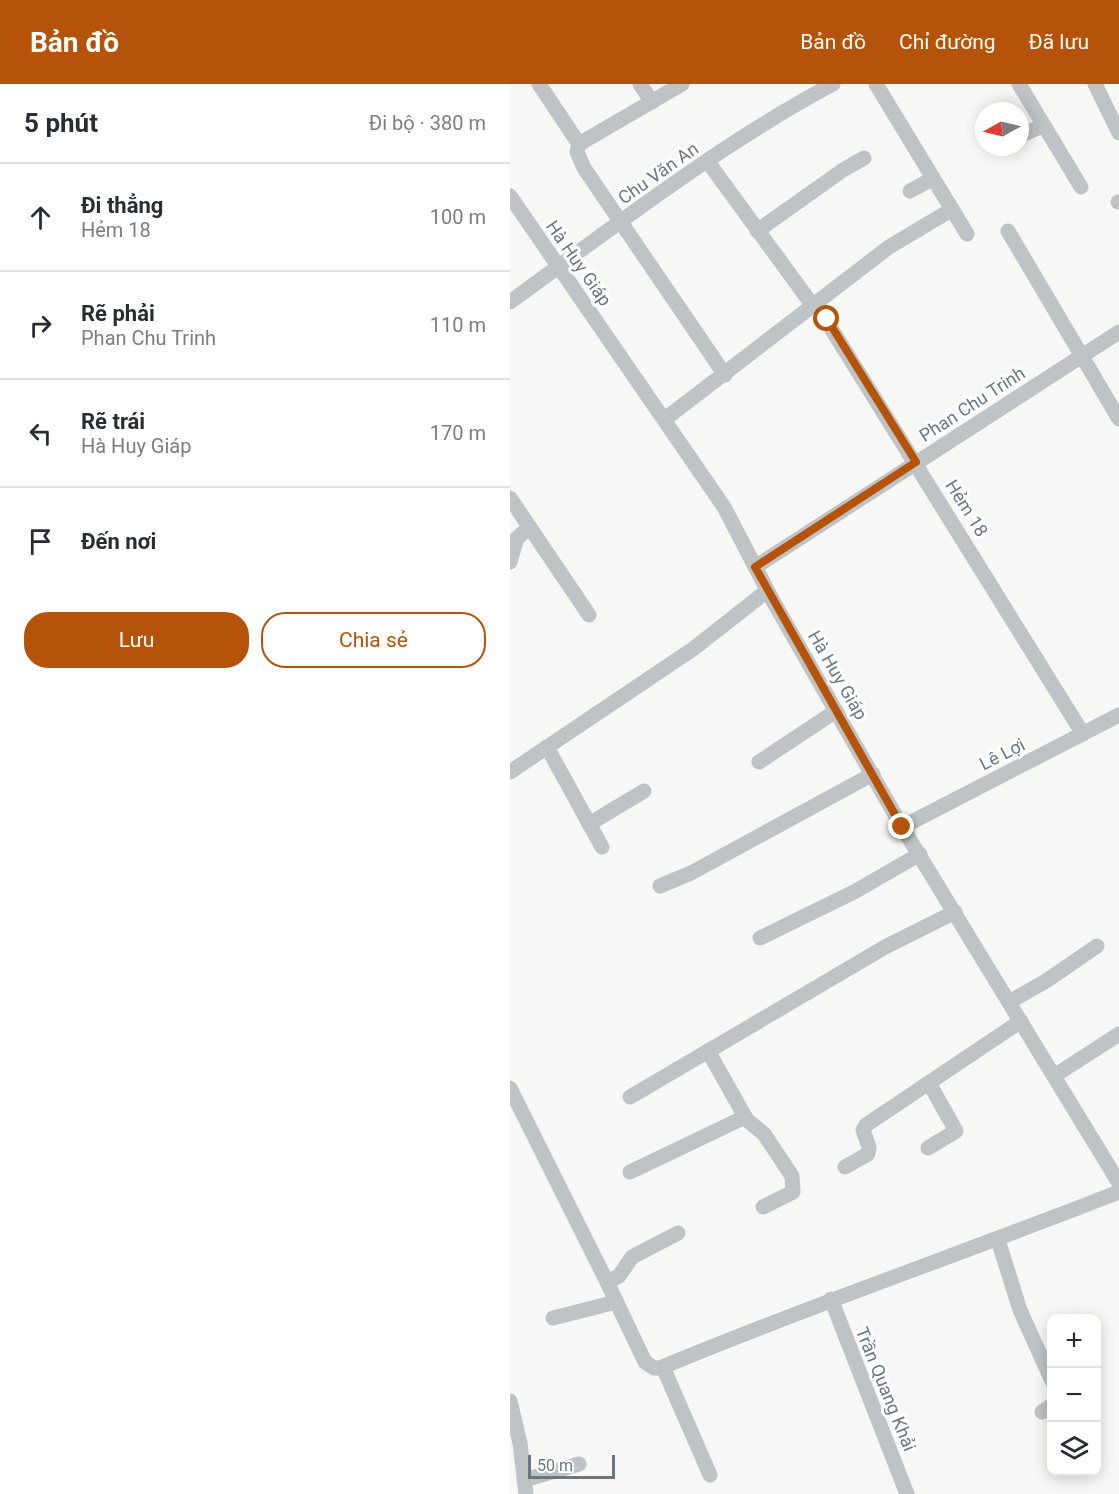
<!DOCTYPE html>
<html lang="vi">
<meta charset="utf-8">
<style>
:root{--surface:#fff;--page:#f7f7f7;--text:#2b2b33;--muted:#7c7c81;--line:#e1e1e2;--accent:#b45309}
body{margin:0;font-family:Roboto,sans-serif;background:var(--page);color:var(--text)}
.controls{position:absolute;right:18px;bottom:18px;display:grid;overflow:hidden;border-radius:12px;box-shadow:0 3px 15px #0003}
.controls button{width:54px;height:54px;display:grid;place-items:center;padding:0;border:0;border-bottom:2px solid var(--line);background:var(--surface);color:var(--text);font:30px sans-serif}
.compass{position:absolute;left:465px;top:18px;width:54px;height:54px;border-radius:50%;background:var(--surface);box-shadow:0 3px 15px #0003;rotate:262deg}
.scale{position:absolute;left:18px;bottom:15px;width:87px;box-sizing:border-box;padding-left:6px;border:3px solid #6a7782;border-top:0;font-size:16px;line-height:21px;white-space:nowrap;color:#6a7782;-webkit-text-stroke:4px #fff;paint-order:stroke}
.stop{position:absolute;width:18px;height:18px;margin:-14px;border:4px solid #b45309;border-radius:50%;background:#fff}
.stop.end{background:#b45309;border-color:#fff;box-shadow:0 2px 6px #0008}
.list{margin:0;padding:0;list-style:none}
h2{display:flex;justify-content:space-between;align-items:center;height:78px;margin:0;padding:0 24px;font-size:26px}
h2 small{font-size:20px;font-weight:400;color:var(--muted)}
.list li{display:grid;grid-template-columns:39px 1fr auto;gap:18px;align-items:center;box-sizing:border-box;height:108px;padding:0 24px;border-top:2px solid var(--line)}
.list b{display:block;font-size:22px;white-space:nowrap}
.list p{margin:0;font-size:20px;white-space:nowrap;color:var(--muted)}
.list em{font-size:20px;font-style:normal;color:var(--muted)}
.actions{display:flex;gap:12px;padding:18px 24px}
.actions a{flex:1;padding:14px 0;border:2px solid var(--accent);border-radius:24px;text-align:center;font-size:21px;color:var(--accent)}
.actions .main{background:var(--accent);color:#fff}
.icon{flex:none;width:33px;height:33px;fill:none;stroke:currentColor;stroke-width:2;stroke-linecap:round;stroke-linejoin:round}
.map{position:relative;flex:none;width:609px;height:1410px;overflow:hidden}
header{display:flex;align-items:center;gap:36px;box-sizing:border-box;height:84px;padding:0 30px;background:var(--accent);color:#fff}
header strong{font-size:28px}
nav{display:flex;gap:33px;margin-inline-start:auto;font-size:21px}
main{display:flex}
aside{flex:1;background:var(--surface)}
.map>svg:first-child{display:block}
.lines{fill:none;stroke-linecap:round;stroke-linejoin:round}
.minor{stroke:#bfc3c6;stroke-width:15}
.route{stroke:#b45309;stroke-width:8}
.labels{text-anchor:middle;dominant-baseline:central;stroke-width:6;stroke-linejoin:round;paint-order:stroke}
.street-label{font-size:18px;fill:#6a7782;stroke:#fff}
</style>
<header>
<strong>Bản đồ</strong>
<nav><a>Bản đồ</a><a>Chỉ đường</a><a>Đã lưu</a></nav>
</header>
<main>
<aside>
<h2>5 phút<small>Đi bộ · 380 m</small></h2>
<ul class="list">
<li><svg class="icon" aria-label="ahead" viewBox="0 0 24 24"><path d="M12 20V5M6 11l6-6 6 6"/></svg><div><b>Đi thẳng</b><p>Hẻm 18</p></div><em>100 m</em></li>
<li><svg class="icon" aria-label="right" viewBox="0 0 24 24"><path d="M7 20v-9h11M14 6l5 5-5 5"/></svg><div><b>Rẽ phải</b><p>Phan Chu Trinh</p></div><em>110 m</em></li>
<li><svg class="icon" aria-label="left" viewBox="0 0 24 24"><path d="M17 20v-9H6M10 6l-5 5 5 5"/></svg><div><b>Rẽ trái</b><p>Hà Huy Giáp</p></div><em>170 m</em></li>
<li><svg class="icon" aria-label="arrive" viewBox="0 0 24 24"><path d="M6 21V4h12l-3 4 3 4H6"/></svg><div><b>Đến nơi</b></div></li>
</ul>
<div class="actions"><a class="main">Lưu</a><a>Chia sẻ</a></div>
</aside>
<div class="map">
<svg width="609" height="1410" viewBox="0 0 609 1410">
<rect width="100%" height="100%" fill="#f7f7f5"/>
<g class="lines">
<g class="minor">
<polyline points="29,0 69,60 67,68 74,84 215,291"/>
<polyline points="130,0 142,18"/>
<polyline points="366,0 457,150"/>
<polyline points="509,0 571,103"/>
<polyline points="585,0 609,49"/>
<polyline points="510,52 532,42"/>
<polyline points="69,60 172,0"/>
<polyline points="198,78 303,222"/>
<polyline points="400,107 422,95"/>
<polyline points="0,112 214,423 263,517 392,743 609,1099"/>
<polyline points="608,118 609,118"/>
<polyline points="247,147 333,86 354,74"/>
<polyline points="498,147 609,335"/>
<path d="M0,218C105,142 209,61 323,0"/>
<polyline points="306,220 573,650"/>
<polyline points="155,335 379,163 441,126"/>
<polyline points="0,414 79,531"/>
<polyline points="0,478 7,454 20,443"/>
<polyline points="245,483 609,248"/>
<polyline points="37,663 92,763"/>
<polyline points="249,678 326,627"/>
<polyline points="0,688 183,565 257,507"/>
<polyline points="79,740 134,707"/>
<polyline points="392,743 609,631"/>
<polyline points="150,802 181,789 363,690"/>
<polyline points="250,854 344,808 410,770"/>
<polyline points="499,918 536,897 587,862"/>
<polyline points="198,967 237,1036 254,1050 282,1092 283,1108 253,1123"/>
<polyline points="544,992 609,950"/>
<polyline points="0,1004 97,1198 109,1192 122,1173 168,1149"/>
<polyline points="120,1013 375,863 445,828"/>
<polyline points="418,1064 446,1047 419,999"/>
<polyline points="335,1083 358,1070 359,1063 353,1046 356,1041 511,937"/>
<polyline points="120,1088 235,1033"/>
<polyline points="488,1156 510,1226 542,1297"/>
<path d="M97,1198L135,1278L144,1284H150C301,1221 456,1168 609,1108"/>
<polyline points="321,1215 397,1410"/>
<polyline points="43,1234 106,1218"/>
<polyline points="153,1283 200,1391"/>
<polyline points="0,1317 10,1359 16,1410"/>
<polyline points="532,1328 542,1321"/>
<polyline points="14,1396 69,1380"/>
</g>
</g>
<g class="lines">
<polyline class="route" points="317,235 406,378 245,483 392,743"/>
</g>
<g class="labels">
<g class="street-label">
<text transform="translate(148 89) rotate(-35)">Chu Văn An</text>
<text transform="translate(69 179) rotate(55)">Hà Huy Giáp</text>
<text transform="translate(462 320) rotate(-33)">Phan Chu Trinh</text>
<text transform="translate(457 424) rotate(58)">Hẻm 18</text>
<text transform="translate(328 591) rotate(60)">Hà Huy Giáp</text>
<text transform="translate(492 670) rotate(-27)">Lê Lợi</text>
<text transform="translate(376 1305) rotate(68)">Trần Quang Khải</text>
</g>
</g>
</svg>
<div class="controls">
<button>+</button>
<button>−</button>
<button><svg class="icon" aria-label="layers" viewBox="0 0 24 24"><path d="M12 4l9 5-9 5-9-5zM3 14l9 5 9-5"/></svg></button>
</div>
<svg class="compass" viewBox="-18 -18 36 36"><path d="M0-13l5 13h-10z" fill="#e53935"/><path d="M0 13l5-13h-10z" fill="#7c7c81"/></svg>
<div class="scale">50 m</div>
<div class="stop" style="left:317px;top:235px"></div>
<div class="stop end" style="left:392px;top:743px"></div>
</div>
</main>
